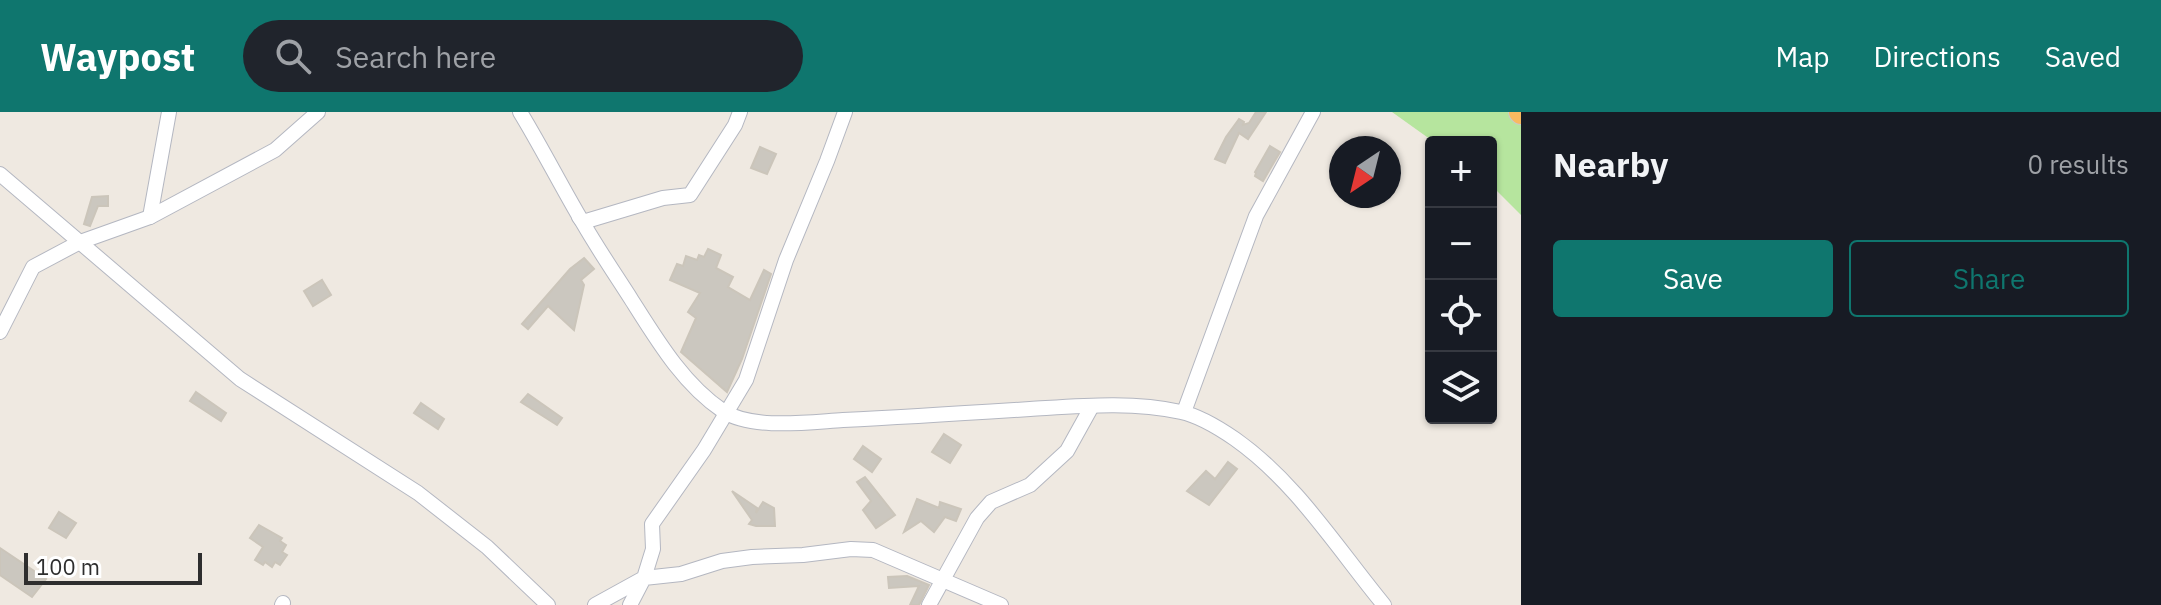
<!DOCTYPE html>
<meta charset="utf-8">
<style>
:root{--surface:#171b24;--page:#20242c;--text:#f1f3f6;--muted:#9ea1a6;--line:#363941;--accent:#0f766e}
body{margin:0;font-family:"IBM Plex Sans",sans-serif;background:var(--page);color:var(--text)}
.controls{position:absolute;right:24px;top:24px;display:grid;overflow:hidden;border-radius:8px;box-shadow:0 2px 6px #0004}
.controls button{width:72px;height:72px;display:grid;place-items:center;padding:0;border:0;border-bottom:2px solid var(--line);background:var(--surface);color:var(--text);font:40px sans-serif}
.compass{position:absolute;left:1329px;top:24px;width:72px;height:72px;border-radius:50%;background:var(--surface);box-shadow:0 2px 6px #0004;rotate:215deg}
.scale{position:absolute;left:24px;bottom:20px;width:178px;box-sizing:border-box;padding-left:8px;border:4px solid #2e2e2e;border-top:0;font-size:22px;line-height:28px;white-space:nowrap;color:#2e2e2e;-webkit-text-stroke:6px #fff;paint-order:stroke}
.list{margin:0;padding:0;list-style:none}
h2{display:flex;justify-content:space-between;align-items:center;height:104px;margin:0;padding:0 32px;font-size:34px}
h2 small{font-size:26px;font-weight:400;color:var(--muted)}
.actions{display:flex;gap:16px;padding:24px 32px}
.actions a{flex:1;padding:18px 0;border:2px solid var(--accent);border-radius:8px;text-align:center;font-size:28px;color:var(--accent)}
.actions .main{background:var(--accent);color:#fff}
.icon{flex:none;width:44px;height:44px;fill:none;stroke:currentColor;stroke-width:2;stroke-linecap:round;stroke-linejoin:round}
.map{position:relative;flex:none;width:1521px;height:493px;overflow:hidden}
header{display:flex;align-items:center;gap:48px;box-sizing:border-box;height:112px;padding:0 40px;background:var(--accent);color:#fff}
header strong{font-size:38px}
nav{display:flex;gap:44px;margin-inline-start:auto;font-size:28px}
.search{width:560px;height:72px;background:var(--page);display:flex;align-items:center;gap:20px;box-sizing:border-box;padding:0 28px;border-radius:44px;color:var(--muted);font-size:30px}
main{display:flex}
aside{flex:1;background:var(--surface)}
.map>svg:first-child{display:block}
.green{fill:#b6e59e}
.building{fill:#cbc7bf;stroke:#cbc5ba;stroke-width:2}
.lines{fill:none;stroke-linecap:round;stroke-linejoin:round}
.minor-casing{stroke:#b4b7c1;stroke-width:16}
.trunk-casing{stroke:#c9c9c9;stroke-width:24}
.minor{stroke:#fff;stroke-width:14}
.trunk{stroke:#f8ba60;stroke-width:22}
</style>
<header>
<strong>Waypost</strong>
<div class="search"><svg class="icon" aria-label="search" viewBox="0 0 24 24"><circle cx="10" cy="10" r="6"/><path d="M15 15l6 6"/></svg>Search here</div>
<nav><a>Map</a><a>Directions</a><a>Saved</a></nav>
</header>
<main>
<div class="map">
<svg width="1521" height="493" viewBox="0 0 1521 493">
<rect width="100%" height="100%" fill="#efe9e1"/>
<polygon class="green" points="1392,0 1521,0 1521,103 1491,73 1491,30 1434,30"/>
<g class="building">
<polygon points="1256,0 1266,0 1248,27 1239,21 1225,51 1215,47 1226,25 1239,7 1244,10 1243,13 1249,11"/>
<polygon points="1270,34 1280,40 1263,69 1255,64 1256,61 1255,60"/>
<polygon points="760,35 776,42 767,62 751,56"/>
<polygon points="108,84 108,94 98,94 90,114 84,112 92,85"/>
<polygon points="708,137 721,143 716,156 733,165 728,175 750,188 764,158 771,162 742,247 727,280 681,240 696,206 688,200 700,181 670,168 677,152 683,154 686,144 697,148 699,143 704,145"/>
<polygon points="584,146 594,157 581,168 584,173 574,218 548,194 528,217 522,212 570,157"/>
<polygon points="322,168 331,183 313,194 304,179"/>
<polygon points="196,280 226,301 221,309 190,289"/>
<polygon points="528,282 562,306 557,313 521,290"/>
<polygon points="421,291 444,307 438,317 414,301"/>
<polygon points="944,322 961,333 950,351 932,340"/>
<polygon points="863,334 881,347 872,360 854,347"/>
<polygon points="1228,350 1237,357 1209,393 1187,379 1206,359 1215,367"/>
<polygon points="865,365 895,403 876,416 863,398 871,389 857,370"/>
<polygon points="732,379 757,396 756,401 763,390 774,396 775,414 756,414 749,412 752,408"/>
<polygon points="917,387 939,396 940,390 961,397 956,409 945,405 934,420 921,409 904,420"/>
<polygon points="59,400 76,411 66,426 49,416"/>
<polygon points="259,413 282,426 280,429 286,433 282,440 287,443 280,453 275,450 272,455 265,450 263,453 255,448 263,435 250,426"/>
<polygon points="0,436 46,467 32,485 0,463"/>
<polygon points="907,464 929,473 919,493 910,493 919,474 889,476 888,465"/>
</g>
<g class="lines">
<defs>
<g id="minor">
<path d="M520,0C542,36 561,74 583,111C598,137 615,162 631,187C657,228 683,272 723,299C752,318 809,310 843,308C905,305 968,301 1030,297C1080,294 1132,289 1181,300C1200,304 1219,316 1235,327C1296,370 1337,436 1384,493"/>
<polyline points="0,62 240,267 418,381 487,435 548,493"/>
<polyline points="150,105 169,0"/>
<polyline points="579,105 583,110 663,86 690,83 735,13 740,0"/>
<polyline points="0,220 33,155 80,130 150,105 275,38 318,0"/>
<polyline points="1184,300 1256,104 1313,0"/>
<polyline points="282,493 283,491"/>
<polyline points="595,493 644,466 653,437 652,412 704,338 746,268 786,148 827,49 845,0"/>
<polyline points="630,493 644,466 681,462 722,449 752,445 803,443 851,437 873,438 1001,493"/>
<polyline points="929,493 977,406 991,390 1030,373 1067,339 1092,294"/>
</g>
<polyline id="trunk" points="1520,0 1521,1"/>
</defs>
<use href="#minor" class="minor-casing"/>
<use href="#trunk" class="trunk-casing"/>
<use href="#minor" class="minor"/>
<use href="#trunk" class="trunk"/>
</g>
</svg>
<div class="controls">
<button>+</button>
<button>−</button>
<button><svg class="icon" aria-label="locate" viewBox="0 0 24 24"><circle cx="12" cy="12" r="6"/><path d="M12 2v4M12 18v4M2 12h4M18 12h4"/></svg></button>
<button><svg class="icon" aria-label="layers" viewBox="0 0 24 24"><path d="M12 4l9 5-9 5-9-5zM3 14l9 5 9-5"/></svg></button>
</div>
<svg class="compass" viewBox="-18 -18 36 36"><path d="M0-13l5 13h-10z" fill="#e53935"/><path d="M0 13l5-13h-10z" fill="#9ea1a6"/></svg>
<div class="scale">100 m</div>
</div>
<aside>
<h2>Nearby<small>0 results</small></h2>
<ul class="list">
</ul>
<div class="actions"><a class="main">Save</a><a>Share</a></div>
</aside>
</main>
